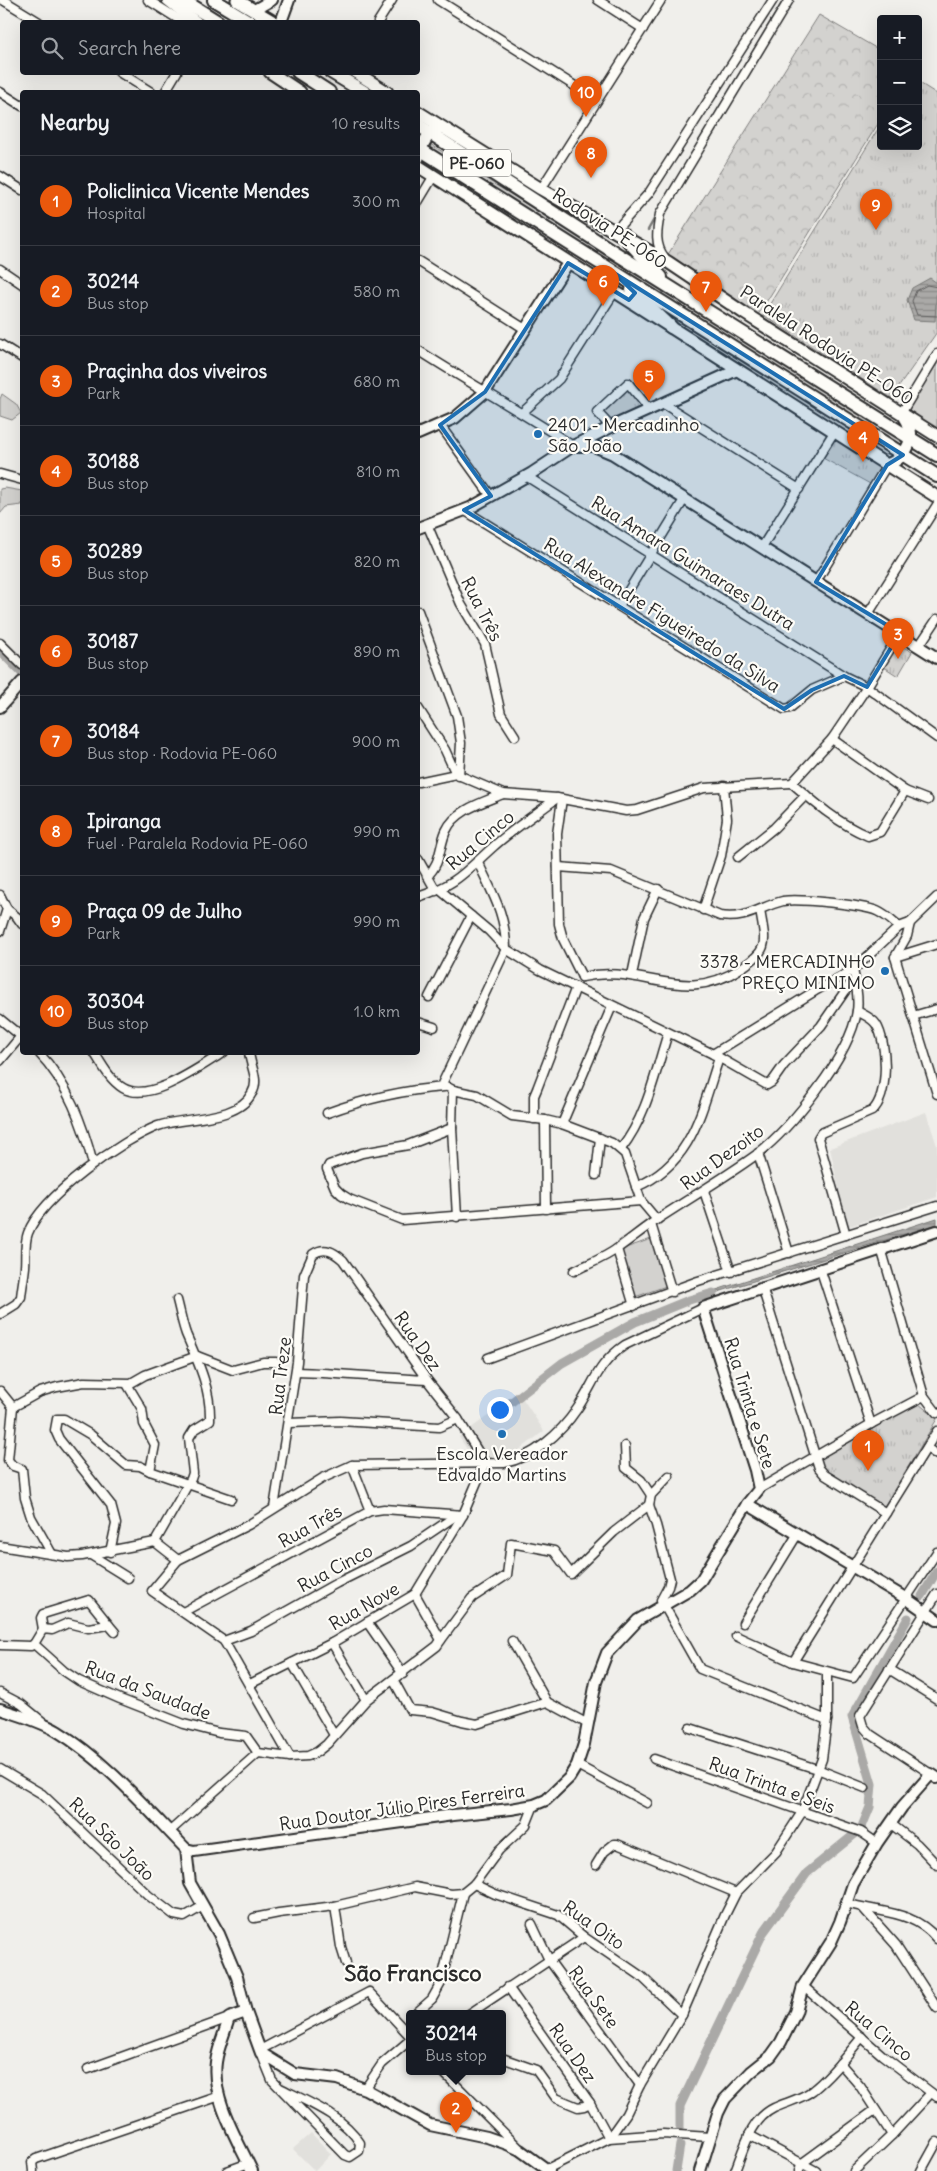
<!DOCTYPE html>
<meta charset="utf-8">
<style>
:root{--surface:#171b24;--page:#20242c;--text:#f1f3f6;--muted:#9ea1a6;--line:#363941;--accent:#ea580c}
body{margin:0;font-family:Delius,sans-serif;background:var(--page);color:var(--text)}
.controls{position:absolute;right:15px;top:15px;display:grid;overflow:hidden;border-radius:5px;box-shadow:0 5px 20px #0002}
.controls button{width:45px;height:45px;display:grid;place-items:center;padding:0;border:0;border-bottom:1px solid var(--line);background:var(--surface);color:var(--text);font:25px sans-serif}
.you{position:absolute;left:499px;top:1409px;width:18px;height:18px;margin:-12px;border:4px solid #fff;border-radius:50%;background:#1a73e8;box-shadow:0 0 0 8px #1a73e833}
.badge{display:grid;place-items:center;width:32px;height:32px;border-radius:50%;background:var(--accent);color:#fff;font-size:16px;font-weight:700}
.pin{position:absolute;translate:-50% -41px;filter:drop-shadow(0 1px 2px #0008)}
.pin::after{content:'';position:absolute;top:26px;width:18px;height:15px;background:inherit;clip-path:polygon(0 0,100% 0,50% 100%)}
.popup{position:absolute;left:406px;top:2010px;width:100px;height:65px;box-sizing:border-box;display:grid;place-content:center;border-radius:5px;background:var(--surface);filter:drop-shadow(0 1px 4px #0005);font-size:16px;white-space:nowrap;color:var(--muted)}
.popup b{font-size:19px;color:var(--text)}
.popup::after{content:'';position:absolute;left:50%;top:100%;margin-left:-10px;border:10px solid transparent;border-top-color:var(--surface)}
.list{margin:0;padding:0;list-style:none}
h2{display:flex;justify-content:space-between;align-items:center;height:65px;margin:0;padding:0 20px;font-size:21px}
h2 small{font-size:16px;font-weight:400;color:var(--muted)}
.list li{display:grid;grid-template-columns:32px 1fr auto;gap:15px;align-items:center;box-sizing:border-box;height:90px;padding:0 20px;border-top:1px solid var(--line)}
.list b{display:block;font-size:19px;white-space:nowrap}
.list p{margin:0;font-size:16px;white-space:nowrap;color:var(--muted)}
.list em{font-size:16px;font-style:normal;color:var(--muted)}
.icon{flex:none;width:28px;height:28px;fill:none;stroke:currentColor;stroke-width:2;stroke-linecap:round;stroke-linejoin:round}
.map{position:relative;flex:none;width:937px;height:2171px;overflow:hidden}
.search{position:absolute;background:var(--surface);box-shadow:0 5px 20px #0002;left:20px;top:20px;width:400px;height:55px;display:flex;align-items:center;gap:12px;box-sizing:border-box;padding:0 18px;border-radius:5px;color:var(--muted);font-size:19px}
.panel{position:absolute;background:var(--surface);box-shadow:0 5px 20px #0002;left:20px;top:90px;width:400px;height:965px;border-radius:5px}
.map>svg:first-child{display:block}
.built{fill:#e1e0dc}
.green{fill:#d3d2cf;stroke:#7f7e7d}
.forest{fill:url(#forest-crowns);stroke:#7f7e7d}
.park{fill:url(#park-tufts);stroke:#7f7e7d}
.water{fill:url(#water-rules);stroke:#777775}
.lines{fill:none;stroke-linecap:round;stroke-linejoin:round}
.shore{stroke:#5e5d5d;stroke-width:1}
.stream{stroke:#777775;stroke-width:2.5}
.canal{stroke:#aaa9a7;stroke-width:9}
.minor-casing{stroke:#2b2b2b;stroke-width:11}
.tertiary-casing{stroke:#2b2b2b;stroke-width:14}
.secondary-casing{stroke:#2b2b2b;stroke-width:15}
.trunk-casing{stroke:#2b2b2b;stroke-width:16}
.minor{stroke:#fdfcf7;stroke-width:8}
.tertiary{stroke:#fdfcf7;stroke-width:10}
.secondary{stroke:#fdfcf7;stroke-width:11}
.trunk{stroke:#fdfcf7;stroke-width:12}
.marked{fill:#1f6fb2;fill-opacity:0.2;stroke:#1f6fb2;stroke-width:4;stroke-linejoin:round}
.poi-dot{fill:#1f6fb2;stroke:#fdfcf7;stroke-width:2}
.labels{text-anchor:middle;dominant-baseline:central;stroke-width:4.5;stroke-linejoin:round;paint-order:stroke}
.shield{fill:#fdfcf7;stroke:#6a6a68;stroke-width:1}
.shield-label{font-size:16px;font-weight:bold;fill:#2b2b2b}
.street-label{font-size:18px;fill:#2b2b2b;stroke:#fdfcf7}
.poi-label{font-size:18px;fill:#2b2b2b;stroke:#fdfcf7;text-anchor:start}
.district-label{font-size:22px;font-weight:bold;fill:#2b2b2b;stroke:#fdfcf7}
</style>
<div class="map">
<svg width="937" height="2171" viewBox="0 0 937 2171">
<defs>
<pattern id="forest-crowns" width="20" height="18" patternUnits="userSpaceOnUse" patternTransform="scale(1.25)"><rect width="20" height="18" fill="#d3d2cf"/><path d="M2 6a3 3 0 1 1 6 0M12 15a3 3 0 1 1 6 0" fill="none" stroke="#b5b4b2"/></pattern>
<pattern id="park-tufts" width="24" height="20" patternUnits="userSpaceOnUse" patternTransform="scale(1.25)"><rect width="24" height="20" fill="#d3d2cf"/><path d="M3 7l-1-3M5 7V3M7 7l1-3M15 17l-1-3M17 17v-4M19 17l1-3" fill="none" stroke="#b5b4b2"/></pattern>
<pattern id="water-rules" width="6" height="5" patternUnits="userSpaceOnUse" patternTransform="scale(1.25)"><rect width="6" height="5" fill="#aaa9a7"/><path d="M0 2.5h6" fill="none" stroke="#8b8a88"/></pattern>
</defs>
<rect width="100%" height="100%" fill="#f0efeb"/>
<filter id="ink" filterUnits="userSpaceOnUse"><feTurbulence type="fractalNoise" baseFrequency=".02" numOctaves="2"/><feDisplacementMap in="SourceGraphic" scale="10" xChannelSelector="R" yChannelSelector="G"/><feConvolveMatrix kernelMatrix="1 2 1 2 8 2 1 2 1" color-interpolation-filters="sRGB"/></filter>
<g filter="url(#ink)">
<g class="built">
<polygon points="926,1112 937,1146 937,1197 847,1227 830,1148"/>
<polygon points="519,1393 544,1431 512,1456 480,1469 459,1437"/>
<polygon points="311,2133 331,2154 315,2171 293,2149"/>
</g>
<g class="green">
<polygon points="430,144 904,440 900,447 427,152"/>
<polygon points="643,296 890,451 886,456 676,324"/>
<polygon points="937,362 937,431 905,412"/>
<polygon points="2,394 16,404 21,413 12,420 0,416 0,399"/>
<polygon points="5,488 22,491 22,505 6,507 0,514 0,489"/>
<polygon points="651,1239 666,1286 635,1297 620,1250"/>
</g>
<polygon class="forest" points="819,15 881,51 881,119 758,315 667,256"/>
<g class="park">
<polygon points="918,82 937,94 937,332 891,398 763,315 881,124 881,146 918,146"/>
<polygon points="629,378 650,404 606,424 596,412"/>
<polygon points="832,437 882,469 872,485 821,457"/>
<polygon points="898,644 912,652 898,676 884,667"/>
<polygon points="918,1403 937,1419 882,1510 820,1470 820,1459"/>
</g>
<g class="water">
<polygon points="930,278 937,283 935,321 914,320 907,300 912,288"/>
<polygon points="937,1218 937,1224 702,1297 701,1295"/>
</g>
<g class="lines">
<polyline class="shore" points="937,287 927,285 916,291 912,301 917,315 937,316"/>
<g class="stream">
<polyline points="663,202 784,0"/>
<polyline points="648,230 657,214"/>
</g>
<g class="canal">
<polyline points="0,651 22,673"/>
<polyline points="509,1404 562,1363 635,1322 689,1300 713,1293"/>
<polyline points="922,1596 937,1571"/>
<polyline points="680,2126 680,2106 763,1933 807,1873 861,1829 870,1807 872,1784 852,1717 908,1618"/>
<polyline points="676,2171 680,2145"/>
</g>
<defs>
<g id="minor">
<polyline points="3,0 39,22"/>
<polyline points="148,0 183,22"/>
<polyline points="438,0 597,100"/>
<polyline points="598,0 643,29"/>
<polyline points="378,22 392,0"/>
<polyline points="119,72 151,92"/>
<polyline points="0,92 22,106"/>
<polyline points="165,92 177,72"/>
<polyline points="0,176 22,190"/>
<polyline points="541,189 661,0"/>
<polyline points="418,202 433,177"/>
<polyline points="615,231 649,193 773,0"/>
<path d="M665,258C654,245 657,230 660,214L789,0"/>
<polyline points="418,261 525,329"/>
<polyline points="0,269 22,284"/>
<polyline points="0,344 22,358"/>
<path d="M418,350C469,383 522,412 573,446"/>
<polyline points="664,404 799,489"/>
<polyline points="523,412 559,379 615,291"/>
<polyline points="902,412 937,354"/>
<polyline points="440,425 491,496"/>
<polyline points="611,427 597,412 628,383 650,410"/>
<polyline points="0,474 22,480"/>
<polyline points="526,476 844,676 867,687 937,738"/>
<polyline points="464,510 784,709 790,708 812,690 844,676"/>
<polyline points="427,524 461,604 485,644 501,714 515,736"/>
<polyline points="762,547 834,432"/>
<polyline points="816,582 887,465"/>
<polyline points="619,606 685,498"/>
<polyline points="418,611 457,716 461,743 459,776"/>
<polyline points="868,614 937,505"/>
<polyline points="0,643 22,665"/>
<polyline points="919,646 937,619"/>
<polyline points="418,708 445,750 456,774"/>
<polyline points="832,739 905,791 928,800"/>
<polyline points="418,782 456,774 503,794 557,798 626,811 637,810 704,788 792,783 832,739 867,687 900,633"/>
<path d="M792,783C816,804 839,824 868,836L880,832L905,791"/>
<polyline points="562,799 557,834 559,924 563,939 582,977"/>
<polyline points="738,857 774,828 806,795"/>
<polyline points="418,859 436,891"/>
<path d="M478,862C492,893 506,914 506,949L442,1084L453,1090L477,1095L512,1116L545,1120L562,1124L612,1143L625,1154L641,1201L657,1220"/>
<path d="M558,867L611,871L720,916C747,920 759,907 783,901C798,898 863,905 877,911C886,915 892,921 899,927"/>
<path d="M427,876C441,864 439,847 446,831C455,810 484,802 503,794"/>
<polyline points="440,890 489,931 506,949 540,970 713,1054 767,1085 772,1082 784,1065 821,1026 850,984"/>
<polyline points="0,895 7,909 17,917 22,924"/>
<path d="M418,897C456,885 464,873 493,847C513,829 536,814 557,798"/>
<polyline points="703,910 721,856 727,819 724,786"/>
<polyline points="910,923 907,936 895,957 937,1094"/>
<polyline points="0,931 7,909"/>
<polyline points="895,957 937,944"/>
<polyline points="632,975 644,918 658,889"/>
<path d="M582,977C642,963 683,1007 741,968C771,949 765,942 760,910"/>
<polyline points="429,997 471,916"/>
<polyline points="913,1016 937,1009"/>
<polyline points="0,1019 22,1037"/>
<polyline points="418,1022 434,1027"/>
<path d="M38,1052C68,1083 83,1125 93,1164"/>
<path d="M94,1052C102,1065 110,1080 123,1088C150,1104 201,1066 224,1052"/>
<polyline points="713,1054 815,991 853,970 899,927 910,923 937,897"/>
<polyline points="0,1061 21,1036"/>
<polyline points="453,1090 452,1128 457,1217"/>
<path d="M327,1113C365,1099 404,1090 444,1087"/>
<polyline points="534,1119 534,1096 537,1089 576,987"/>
<polyline points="545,1120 546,1209"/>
<polyline points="562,1124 612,1006"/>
<polyline points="452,1128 408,1145 362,1153 329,1165 327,1169 335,1188 341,1194 349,1199 402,1220 641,1201"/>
<path d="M621,1149C647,1116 655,1073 668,1033"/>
<polyline points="758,1153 789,1253"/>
<polyline points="596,1175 600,1138"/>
<path d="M636,1187C693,1163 701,1111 719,1058"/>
<polyline points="704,1191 731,1272"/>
<polyline points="651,1224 672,1292"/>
<path d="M846,1235L818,1138L821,1133L872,1111C889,1096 888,1043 876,1024C872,1018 864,1015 857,1011"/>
<polyline points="881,1248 924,1396 937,1413"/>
<polyline points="617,1249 634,1306"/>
<polyline points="820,1268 871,1424"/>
<path d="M574,1271C588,1264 605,1258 618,1248C631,1239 644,1228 658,1219C690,1198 724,1178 756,1155C791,1128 850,1056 857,1011C859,998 856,983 853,970"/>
<polyline points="762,1287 819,1468 825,1475 886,1513"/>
<path d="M0,1314L16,1304L21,1297C22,1287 24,1277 25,1267C26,1256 24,1243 28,1233C42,1196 122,1140 158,1126C186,1116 237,1122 252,1093C260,1080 250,1066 249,1052"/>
<polyline points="197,1356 233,1370 263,1362 276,1362"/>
<polyline points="488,1358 698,1281 937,1206"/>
<path d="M296,1372C340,1373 383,1378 427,1380"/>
<polyline points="127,1384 142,1409 144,1424 155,1445 150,1471 231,1499"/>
<polyline points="0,1391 13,1407 40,1392 57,1387 84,1382 131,1383 145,1375 197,1356"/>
<polyline points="13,1407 8,1460 13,1466 22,1469 25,1498 31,1517 52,1554"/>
<polyline points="289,1423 340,1421 439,1427 458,1419"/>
<polyline points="625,1446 626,1468 641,1480 651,1495"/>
<polyline points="927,1448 937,1455"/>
<polyline points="352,1465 370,1511"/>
<polyline points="669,1476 651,1495 649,1505 656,1525 670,1579 668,1587 661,1600 700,1669 827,1720"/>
<polyline points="759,1489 871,1424 924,1396"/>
<path d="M274,1508L297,1362L304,1275L313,1254C325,1246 334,1252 343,1260L427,1380L458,1419L485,1463"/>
<path d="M155,1542L191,1479L193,1473L189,1438L194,1430L210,1420C211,1389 198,1362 186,1334C182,1323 180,1311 177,1300"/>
<polyline points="0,1546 68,1557 82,1556 155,1542 178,1560"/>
<polyline points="110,1552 116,1524 111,1505 59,1439 55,1430 57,1419 64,1419 91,1435 126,1465 140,1466 150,1471"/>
<polyline points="91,1555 128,1578"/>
<polyline points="183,1612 370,1511 384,1509 463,1515"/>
<polyline points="367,1622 403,1674"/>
<polyline points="743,1623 797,1535"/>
<polyline points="43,1629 41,1618 43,1614 89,1600 109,1625"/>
<polyline points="736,1636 793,1662 853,1678 937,1552"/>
<polyline points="441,1640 472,1598 507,1575 511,1543 554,1551 571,1574 614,1532 649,1505"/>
<polyline points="224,1641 251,1631 337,1583 411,1546 457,1515"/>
<polyline points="512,1641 547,1702 588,1724"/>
<polyline points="332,1643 366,1700"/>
<polyline points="34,1644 64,1671 79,1681 120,1699 184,1724 219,1733 246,1736 258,1753"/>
<polyline points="34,1644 43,1629 52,1630 68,1623 88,1628 109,1625 115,1632"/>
<polyline points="0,1645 31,1646 34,1644"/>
<polyline points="793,1662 937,1431"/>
<polyline points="292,1663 334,1735"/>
<polyline points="889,1669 937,1699"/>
<polyline points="394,1681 410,1710 432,1712 462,1721 477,1724 547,1702"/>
<polyline points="250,1684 332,1643 415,1594 463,1515 485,1463"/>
<polyline points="0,1693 21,1704 43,1722"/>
<polyline points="690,1728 820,1770 865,1788"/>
<polyline points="258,1753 290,1757 308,1756 317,1752 327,1744 366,1700 437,1646 441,1640 415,1594"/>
<path d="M290,1757L224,1641L152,1591L178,1560L248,1525L323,1478L352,1465L504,1463C533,1458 561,1433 577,1409C594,1384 597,1364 625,1345L703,1308"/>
<polyline points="654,1759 861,1832 877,1843"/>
<polyline points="577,1765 647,1803"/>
<polyline points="0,1769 42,1794 148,1895 174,1915 184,1917 203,1906"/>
<polyline points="931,1774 870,1734 863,1726 860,1716 937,1594"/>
<polyline points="891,1824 917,1844 937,1865"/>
<polyline points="169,1832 258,1753"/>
<polyline points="596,1865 604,1852 614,1844 617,1844 736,1893"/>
<polyline points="474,1884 495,1894 558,1915 584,1937 641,1976 682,2015"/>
<path d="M846,1903C878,1913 914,1910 937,1939"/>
<polyline points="335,1906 341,1947 346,1963"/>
<polyline points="863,1908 896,1945 937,2008"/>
<polyline points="254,1918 279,1913 335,1906 415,1887 451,1894 463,1893 474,1884 499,1850 526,1825 534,1805"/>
<polyline points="532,1924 549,1960 640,2085"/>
<polyline points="803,1986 882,2055 937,2097"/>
<polyline points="508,1987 590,2103 609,2138 663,2134 710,2137"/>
<polyline points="415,2014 432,1999 441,1983 463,1893"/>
<polyline points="469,2014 584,1937"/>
<polyline points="260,2050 369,1992 410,2036"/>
<path d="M261,2053L272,2080L345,2155L350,2157L359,2151L360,2143C343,2116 308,2102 280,2088"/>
<polyline points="502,2058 536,2070 556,2098 578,2107 584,2106 590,2103"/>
<polyline points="840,2063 860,2086 892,2135"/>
<polyline points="88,2069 229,2018"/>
<polyline points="443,2072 519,2148"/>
<polyline points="365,2089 382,2064 410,2040"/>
<polyline points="749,2135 816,2171"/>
<polyline points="547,2169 609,2138 626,2114 640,2085 682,2015 725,1915 736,1893 776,1852 802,1812 822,1759 827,1720 827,1672"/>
<polyline points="33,2171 32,2162 36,2159 220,2096"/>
<polyline points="227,2171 249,2163"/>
<path d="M735,2171C744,2148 751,2119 774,2108C787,2102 802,2099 813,2090C831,2076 847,2055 862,2037"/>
<polyline points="799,2171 801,2164 875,2110"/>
<polyline points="854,2171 892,2135 931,2093"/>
<polyline points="921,2171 937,2142"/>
</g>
<g id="tertiary">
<polyline points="254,10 272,0"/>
<polyline points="281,22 289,0"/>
<polyline points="418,434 455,418 485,392 568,263"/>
<polyline points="573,446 594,446 613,454 937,658"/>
<polyline points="418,528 470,508 532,473 573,446 613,426 737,370"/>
<polyline points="0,707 22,682"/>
<polyline points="747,1504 907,1599 937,1620"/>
<path d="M0,1709C19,1715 40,1721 57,1731C105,1760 147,1809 186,1849L194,1851L453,1815L511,1809L534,1805L546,1800L569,1778L577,1765L584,1744L596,1682L607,1653L638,1620L690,1590L701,1580L747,1504L759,1489L755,1470L703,1308L937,1231"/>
<polyline points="186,1849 190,1883 219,1934 237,1977 246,2012 261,2053 295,2074 337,2079 365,2089 430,2125 487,2137 507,2144 520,2150 549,2171"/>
<path d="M246,2012L229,2018C225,2032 218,2047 216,2062C211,2097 238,2141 252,2171"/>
<polyline points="700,2171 718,2113 725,2099 751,2072 771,2056 781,2042 796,2012 803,1986 831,1942 840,1922 853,1884 877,1843 902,1807 931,1774 937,1778"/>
</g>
<g id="secondary">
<polyline points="168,0 196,22"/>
<polyline points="237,0 274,22"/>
<polyline points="270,72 300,92"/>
<polyline points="355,72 387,92"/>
<polyline points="418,112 541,189 668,262 744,313 937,436"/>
<path d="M418,158C421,146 426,135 437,129"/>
<polyline points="418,166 937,497"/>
<path d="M887,465C909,456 918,435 903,414"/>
</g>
<g id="trunk">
<polyline points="183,0 218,22"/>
<polyline points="214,0 250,22"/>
<polyline points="298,72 329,92"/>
<polyline points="331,72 364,92"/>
<polyline points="418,125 617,254 937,455"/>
<polyline points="418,148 937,476"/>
<polyline points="624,236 661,277"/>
<polyline points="632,290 671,327"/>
</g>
</defs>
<use href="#minor" class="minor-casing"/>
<use href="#tertiary" class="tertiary-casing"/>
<use href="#secondary" class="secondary-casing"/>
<use href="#trunk" class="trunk-casing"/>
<use href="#minor" class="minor"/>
<use href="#tertiary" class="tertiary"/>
<use href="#secondary" class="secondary"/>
<use href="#trunk" class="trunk"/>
</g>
</g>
<path class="marked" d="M568,263L629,300L635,293L614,273L903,455L887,465L816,582L900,633L867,687L844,676L812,690L784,709L464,510L491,496L440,425L485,392Z"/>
<g class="poi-dot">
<circle cx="538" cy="434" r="5"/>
<circle cx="885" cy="971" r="5"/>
<circle cx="502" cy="1434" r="5"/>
</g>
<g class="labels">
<rect class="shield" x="443" y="149.5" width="68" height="27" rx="4"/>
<g class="shield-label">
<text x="477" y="163">PE-060</text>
</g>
<g class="street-label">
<text transform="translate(610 228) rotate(33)">Rodovia PE-060</text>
<text transform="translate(827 345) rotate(33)">Paralela Rodovia PE-060</text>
<text transform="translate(693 563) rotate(32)">Rua Amara Guimaraes Dutra</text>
<text transform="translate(482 609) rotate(63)">Rua Três</text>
<text transform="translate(662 615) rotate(32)">Rua Alexandre Figueiredo da Silva</text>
<text transform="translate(480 840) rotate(-40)">Rua Cinco</text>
<text transform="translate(722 1157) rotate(-36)">Rua Dezoito</text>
<text transform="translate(418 1341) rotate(55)">Rua Dez</text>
<text transform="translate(280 1376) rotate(-83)">Rua Treze</text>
<text transform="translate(750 1403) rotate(73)">Rua Trinta e Sete</text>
<text transform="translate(310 1526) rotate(-29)">Rua Três</text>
<text transform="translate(335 1568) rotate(-28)">Rua Cinco</text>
<text transform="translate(364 1606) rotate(-30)">Rua Nove</text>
<text transform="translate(148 1690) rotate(21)">Rua da Saudade</text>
<text transform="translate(772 1785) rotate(20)">Rua Trinta e Seis</text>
<text transform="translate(402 1807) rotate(-8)">Rua Doutor Júlio Pires Ferreira</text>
<text transform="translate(112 1839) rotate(44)">Rua São João</text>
<text transform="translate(594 1925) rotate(35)">Rua Oito</text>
<text transform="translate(594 1997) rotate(54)">Rua Sete</text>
<text transform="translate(879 2031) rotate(40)">Rua Cinco</text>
<text transform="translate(573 2053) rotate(55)">Rua Dez</text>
</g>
<g class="poi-label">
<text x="548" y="424">2401 - Mercadinho<tspan x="548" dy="21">São João</tspan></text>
<text x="875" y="961" text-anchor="end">3378 - MERCADINHO<tspan x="875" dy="21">PREÇO MINIMO</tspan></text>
<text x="502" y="1453" text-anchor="middle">Escola Vereador<tspan x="502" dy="21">Edvaldo Martins</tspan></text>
</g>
<g class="district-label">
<text x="413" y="1973">São Francisco</text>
</g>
</g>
</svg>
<div class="controls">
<button>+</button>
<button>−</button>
<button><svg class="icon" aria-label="layers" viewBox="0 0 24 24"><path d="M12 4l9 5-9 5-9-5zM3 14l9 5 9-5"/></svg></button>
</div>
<div class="you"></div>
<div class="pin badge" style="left:868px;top:1471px">1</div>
<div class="pin badge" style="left:456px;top:2133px">2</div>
<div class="popup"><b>30214</b>Bus stop</div>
<div class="pin badge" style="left:898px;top:659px">3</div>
<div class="pin badge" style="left:863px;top:462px">4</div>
<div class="pin badge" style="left:649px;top:401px">5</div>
<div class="pin badge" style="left:603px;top:306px">6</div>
<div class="pin badge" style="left:706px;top:312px">7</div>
<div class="pin badge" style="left:591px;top:178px">8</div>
<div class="pin badge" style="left:876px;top:230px">9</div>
<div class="pin badge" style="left:586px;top:117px">10</div>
<div class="search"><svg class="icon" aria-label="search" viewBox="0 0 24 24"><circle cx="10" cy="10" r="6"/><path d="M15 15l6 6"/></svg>Search here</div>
<section class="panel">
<h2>Nearby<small>10 results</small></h2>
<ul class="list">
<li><span class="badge">1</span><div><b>Policlinica Vicente Mendes</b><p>Hospital</p></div><em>300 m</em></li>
<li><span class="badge">2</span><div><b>30214</b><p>Bus stop</p></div><em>580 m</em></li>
<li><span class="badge">3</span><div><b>Praçinha dos viveiros</b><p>Park</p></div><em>680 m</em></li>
<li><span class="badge">4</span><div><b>30188</b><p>Bus stop</p></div><em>810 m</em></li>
<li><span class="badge">5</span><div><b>30289</b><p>Bus stop</p></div><em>820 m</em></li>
<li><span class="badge">6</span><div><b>30187</b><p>Bus stop</p></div><em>890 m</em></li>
<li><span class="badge">7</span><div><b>30184</b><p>Bus stop · Rodovia PE-060</p></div><em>900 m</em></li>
<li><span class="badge">8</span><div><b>Ipiranga</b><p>Fuel · Paralela Rodovia PE-060</p></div><em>990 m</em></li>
<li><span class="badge">9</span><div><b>Praça 09 de Julho</b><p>Park</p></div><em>990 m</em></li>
<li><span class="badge">10</span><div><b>30304</b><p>Bus stop</p></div><em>1.0 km</em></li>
</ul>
</section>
</div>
